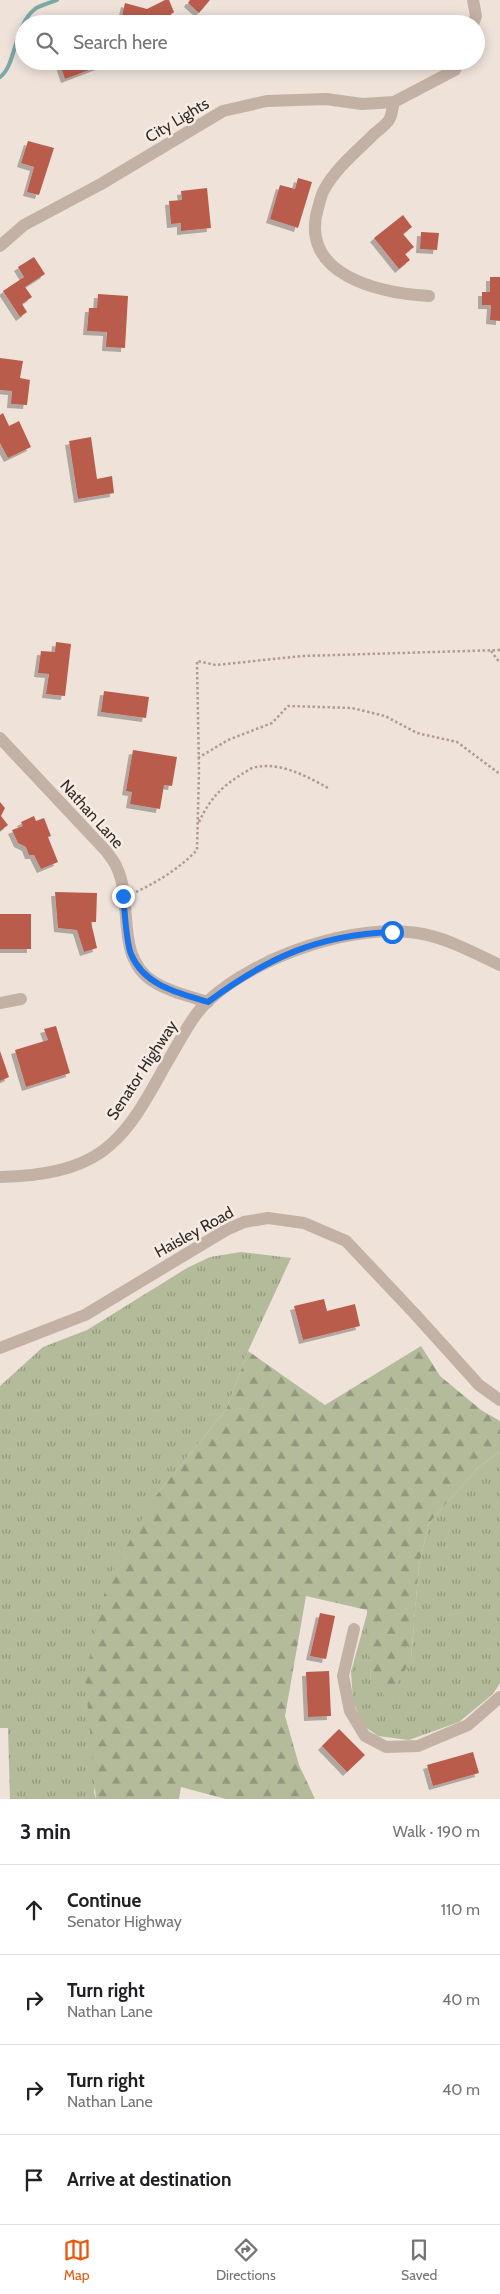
<!DOCTYPE html>
<meta charset="utf-8">
<style>
:root{--surface:#fff;--page:#f6f6f6;--text:#202124;--muted:#757577;--line:#e0e0e0;--accent:#ea580c}
body{margin:0;font-family:Cabin,sans-serif;background:var(--page);color:var(--text)}
.stop{position:absolute;width:15px;height:15px;margin:-11px;border:4px solid #1a73e8;border-radius:50%;background:#fff}
.stop.end{background:#1a73e8;border-color:#fff;box-shadow:0 1px 5px #0008}
.list{margin:0;padding:0;list-style:none}
h2{display:flex;justify-content:space-between;align-items:center;height:65px;margin:0;padding:0 20px;font-size:21px}
h2 small{font-size:16px;font-weight:400;color:var(--muted)}
.list li{display:grid;grid-template-columns:32px 1fr auto;gap:15px;align-items:center;box-sizing:border-box;height:90px;padding:0 20px;border-top:1px solid var(--line)}
.list b{display:block;font-size:19px;white-space:nowrap}
.list p{margin:0;font-size:16px;white-space:nowrap;color:var(--muted)}
.list em{font-size:16px;font-style:normal;color:var(--muted)}
.icon{flex:none;width:28px;height:28px;fill:none;stroke:currentColor;stroke-width:2;stroke-linecap:round;stroke-linejoin:round}
.map{position:relative;flex:none;width:500px;height:1799px;overflow:hidden}
.search{position:absolute;background:var(--surface);box-shadow:0 2px 12px #0003;left:15px;right:15px;top:15px;height:55px;display:flex;align-items:center;gap:12px;box-sizing:border-box;padding:0 18px;border-radius:28px;color:var(--muted);font-size:19px}
.sheet{height:425px;background:var(--surface)}
nav{display:flex;justify-content:space-around;align-items:center;box-sizing:border-box;height:70px;border-top:1px solid var(--line);background:var(--surface);font-size:14px;color:var(--muted)}
nav a{display:grid;justify-items:center;gap:2px}
nav .on{color:var(--accent)}
.map>svg:first-child{display:block}
.grass{fill:url(#grass-tufts)}
.forest{fill:url(#forest-firs)}
.lines{fill:none;stroke-linecap:round;stroke-linejoin:round}
.stream{stroke:#7ba8a5;stroke-width:4}
.building{fill:#b95c4c;filter:url(#shadow)}
.path{stroke:#b09b91;stroke-width:2.5;stroke-dasharray:2.5 2.5;stroke-linecap:butt}
.minor{stroke:#c4b1a6;stroke-width:12}
.route{stroke:#1a73e8;stroke-width:6}
.labels{text-anchor:middle;dominant-baseline:central;stroke-width:5;stroke-linejoin:round;paint-order:stroke}
.street-label{font-size:16px;fill:#312926;stroke:#f6ece4}
</style>
<div class="map">
<svg width="500" height="1799" viewBox="0 0 500 1799">
<defs>
<pattern id="grass-tufts" width="24" height="20" patternUnits="userSpaceOnUse" patternTransform="scale(1.25)"><rect width="24" height="20" fill="#b3bb9a"/><path d="M3 7l-1-3M5 7V3M7 7l1-3M15 17l-1-3M17 17v-4M19 17l1-3" fill="none" stroke="#92987d"/></pattern>
<pattern id="forest-firs" width="22" height="20" patternUnits="userSpaceOnUse" patternTransform="scale(1.25)"><rect width="22" height="20" fill="#b3bb9a"/><path d="M5 1l3.5 6h-7zM16 11l3.5 6h-7z" fill="#92987d"/></pattern>
<filter id="shadow"><feDropShadow dx="-4" dy="4" stdDeviation="0" flood-color="#0004"/></filter>
</defs>
<rect width="100%" height="100%" fill="#eee2d9"/>
<g class="grass">
<polygon points="241,1252 291,1258 248,1351 226,1410 153,1499 94,1792 96,1799 10,1799 8,1728 0,1728 0,1386 43,1347 87,1330 187,1268 210,1257"/>
<polygon points="500,1451 500,1683 493,1694 459,1722 409,1740 378,1736 363,1725 353,1701 351,1672 368,1610 371,1683 411,1659 419,1565 429,1523 478,1468"/>
</g>
<polygon class="forest" points="421,1346 440,1376 481,1410 500,1421 500,1451 478,1468 429,1523 419,1565 411,1659 395,1688 385,1696 371,1683 367,1610 306,1596 285,1716 299,1765 315,1799 226,1799 181,1787 179,1799 96,1799 85,1677 107,1582 153,1499 226,1410 248,1351 325,1405"/>
<g class="lines">
<path class="stream" d="M0,77C16,66 14,25 35,9C41,5 50,3 57,0"/>
</g>
<g class="building">
<polygon points="165,0 169,0 174,12 159,24 120,24 125,3 147,9"/>
<polygon points="190,0 210,0 199,13 188,3"/>
<polygon points="59,61 104,61 105,64 65,79"/>
<polygon points="28,141 54,148 39,195 27,192 34,167 21,163"/>
<polygon points="298,178 312,182 298,228 270,219 280,185 295,189"/>
<polygon points="207,188 211,228 181,231 181,223 171,224 169,201 182,200 181,191"/>
<polygon points="403,215 412,227 403,234 414,247 405,254 410,260 399,269 374,238"/>
<polygon points="421,232 439,233 437,250 420,249"/>
<polygon points="34,257 45,274 25,287 32,297 22,304 27,312 20,317 3,291 24,277 18,267"/>
<polygon points="490,277 500,277 500,321 490,320 491,305 482,305 482,292 490,292"/>
<polygon points="98,294 128,296 125,348 106,347 107,332 87,331 89,308 97,308"/>
<polygon points="0,358 23,361 20,378 30,380 27,405 11,404 12,391 0,390"/>
<polygon points="3,413 9,426 19,421 31,447 8,458 0,443 0,415"/>
<polygon points="91,437 97,479 112,476 114,493 78,499 69,441"/>
<polygon points="56,642 71,644 65,696 46,694 49,674 38,673 41,651 55,652"/>
<polygon points="104,691 149,697 146,718 101,712"/>
<polygon points="133,750 177,757 172,786 164,785 160,809 130,804 132,792 126,791"/>
<polygon points="0,802 5,808 1,816 8,825 0,831"/>
<polygon points="34,816 36,821 44,818 51,836 48,837 58,862 41,869 34,855 29,855 26,847 18,843 12,830 23,826 21,822"/>
<polygon points="55,892 97,893 96,922 91,922 97,948 84,952 77,930 58,928"/>
<rect x="0" y="914" width="31" height="35"/>
<polygon points="56,1026 70,1073 26,1087 15,1050 48,1040 44,1029"/>
<polygon points="0,1051 9,1077 0,1081"/>
<polygon points="324,1299 327,1311 355,1304 360,1326 303,1340 294,1306"/>
<polygon points="320,1613 335,1616 326,1659 310,1656"/>
<polygon points="329,1671 331,1716 308,1717 306,1672"/>
<polygon points="339,1729 365,1755 347,1772 322,1746"/>
<polygon points="473,1752 479,1773 433,1786 427,1765"/>
</g>
<g class="lines">
<g class="path">
<polyline points="491,651 500,663"/>
<polyline points="198,758 228,740 272,723 288,706 352,708 385,716 417,733 457,742 500,774"/>
<path d="M199,822C210,799 220,788 242,774C246,772 252,767 256,767C282,762 308,777 330,789"/>
<path d="M136,892C159,881 180,868 197,850L199,771L197,661L216,665L302,656L500,650"/>
</g>
<g class="minor">
<polyline points="473,0 476,16 473,24"/>
<path d="M394,102C392,108 392,116 389,120C385,126 377,131 372,136C356,152 335,169 324,190C321,195 320,202 318,208C298,275 379,293 429,296"/>
<polyline points="0,246 24,225 101,184 223,111 267,101 326,99 362,104 394,102 455,70 459,61"/>
<path d="M0,738L107,852C110,857 115,862 117,868C134,904 114,957 154,982C170,992 189,996 208,1002"/>
<polyline points="0,1003 21,999"/>
<path d="M0,1177C38,1176 81,1171 110,1145C137,1122 154,1084 172,1054C182,1037 193,1015 208,1001C256,956 357,921 423,934C449,939 476,954 500,965"/>
<polyline points="0,1348 85,1315 226,1230 244,1222 268,1218 304,1223 346,1241 414,1313 479,1385 500,1400"/>
<polyline points="354,1629 343,1676 350,1711 365,1736 386,1747 418,1746 468,1725 500,1697"/>
</g>
</g>
<g class="lines">
<path class="route" d="M123,896C125,911 126,942 131,954C144,986 179,993 208,1002C267,958 317,935 392,932"/>
</g>
<g class="labels">
<g class="street-label">
<text transform="translate(177 120) rotate(-31)">City Lights</text>
<text transform="translate(92 814) rotate(48)">Nathan Lane</text>
<text transform="translate(142 1070) rotate(-57)">Senator Highway</text>
<text transform="translate(194 1232) rotate(-29)">Haisley Road</text>
</g>
</g>
</svg>
<div class="stop" style="left:392px;top:932px"></div>
<div class="stop end" style="left:123px;top:896px"></div>
<div class="search"><svg class="icon" aria-label="search" viewBox="0 0 24 24"><circle cx="10" cy="10" r="6"/><path d="M15 15l6 6"/></svg>Search here</div>
</div>
<section class="sheet">
<h2>3 min<small>Walk · 190 m</small></h2>
<ul class="list">
<li><svg class="icon" aria-label="ahead" viewBox="0 0 24 24"><path d="M12 20V5M6 11l6-6 6 6"/></svg><div><b>Continue</b><p>Senator Highway</p></div><em>110 m</em></li>
<li><svg class="icon" aria-label="right" viewBox="0 0 24 24"><path d="M7 20v-9h11M14 6l5 5-5 5"/></svg><div><b>Turn right</b><p>Nathan Lane</p></div><em>40 m</em></li>
<li><svg class="icon" aria-label="right" viewBox="0 0 24 24"><path d="M7 20v-9h11M14 6l5 5-5 5"/></svg><div><b>Turn right</b><p>Nathan Lane</p></div><em>40 m</em></li>
<li><svg class="icon" aria-label="arrive" viewBox="0 0 24 24"><path d="M6 21V4h12l-3 4 3 4H6"/></svg><div><b>Arrive at destination</b></div></li>
</ul>
</section>
<nav>
<a class="on"><svg class="icon" aria-label="map" viewBox="0 0 24 24"><path d="M3 6l6-2 6 2 6-2v14l-6 2-6-2-6 2zM9 4v14M15 6v14"/></svg>Map</a>
<a><svg class="icon" aria-label="directions" viewBox="0 0 24 24"><path d="M12 3l9 9-9 9-9-9zM9 14v-3h6M13 9l2 2-2 2"/></svg>Directions</a>
<a><svg class="icon" aria-label="saved" viewBox="0 0 24 24"><path d="M7 4h10v16l-5-4-5 4z"/></svg>Saved</a>
</nav>
